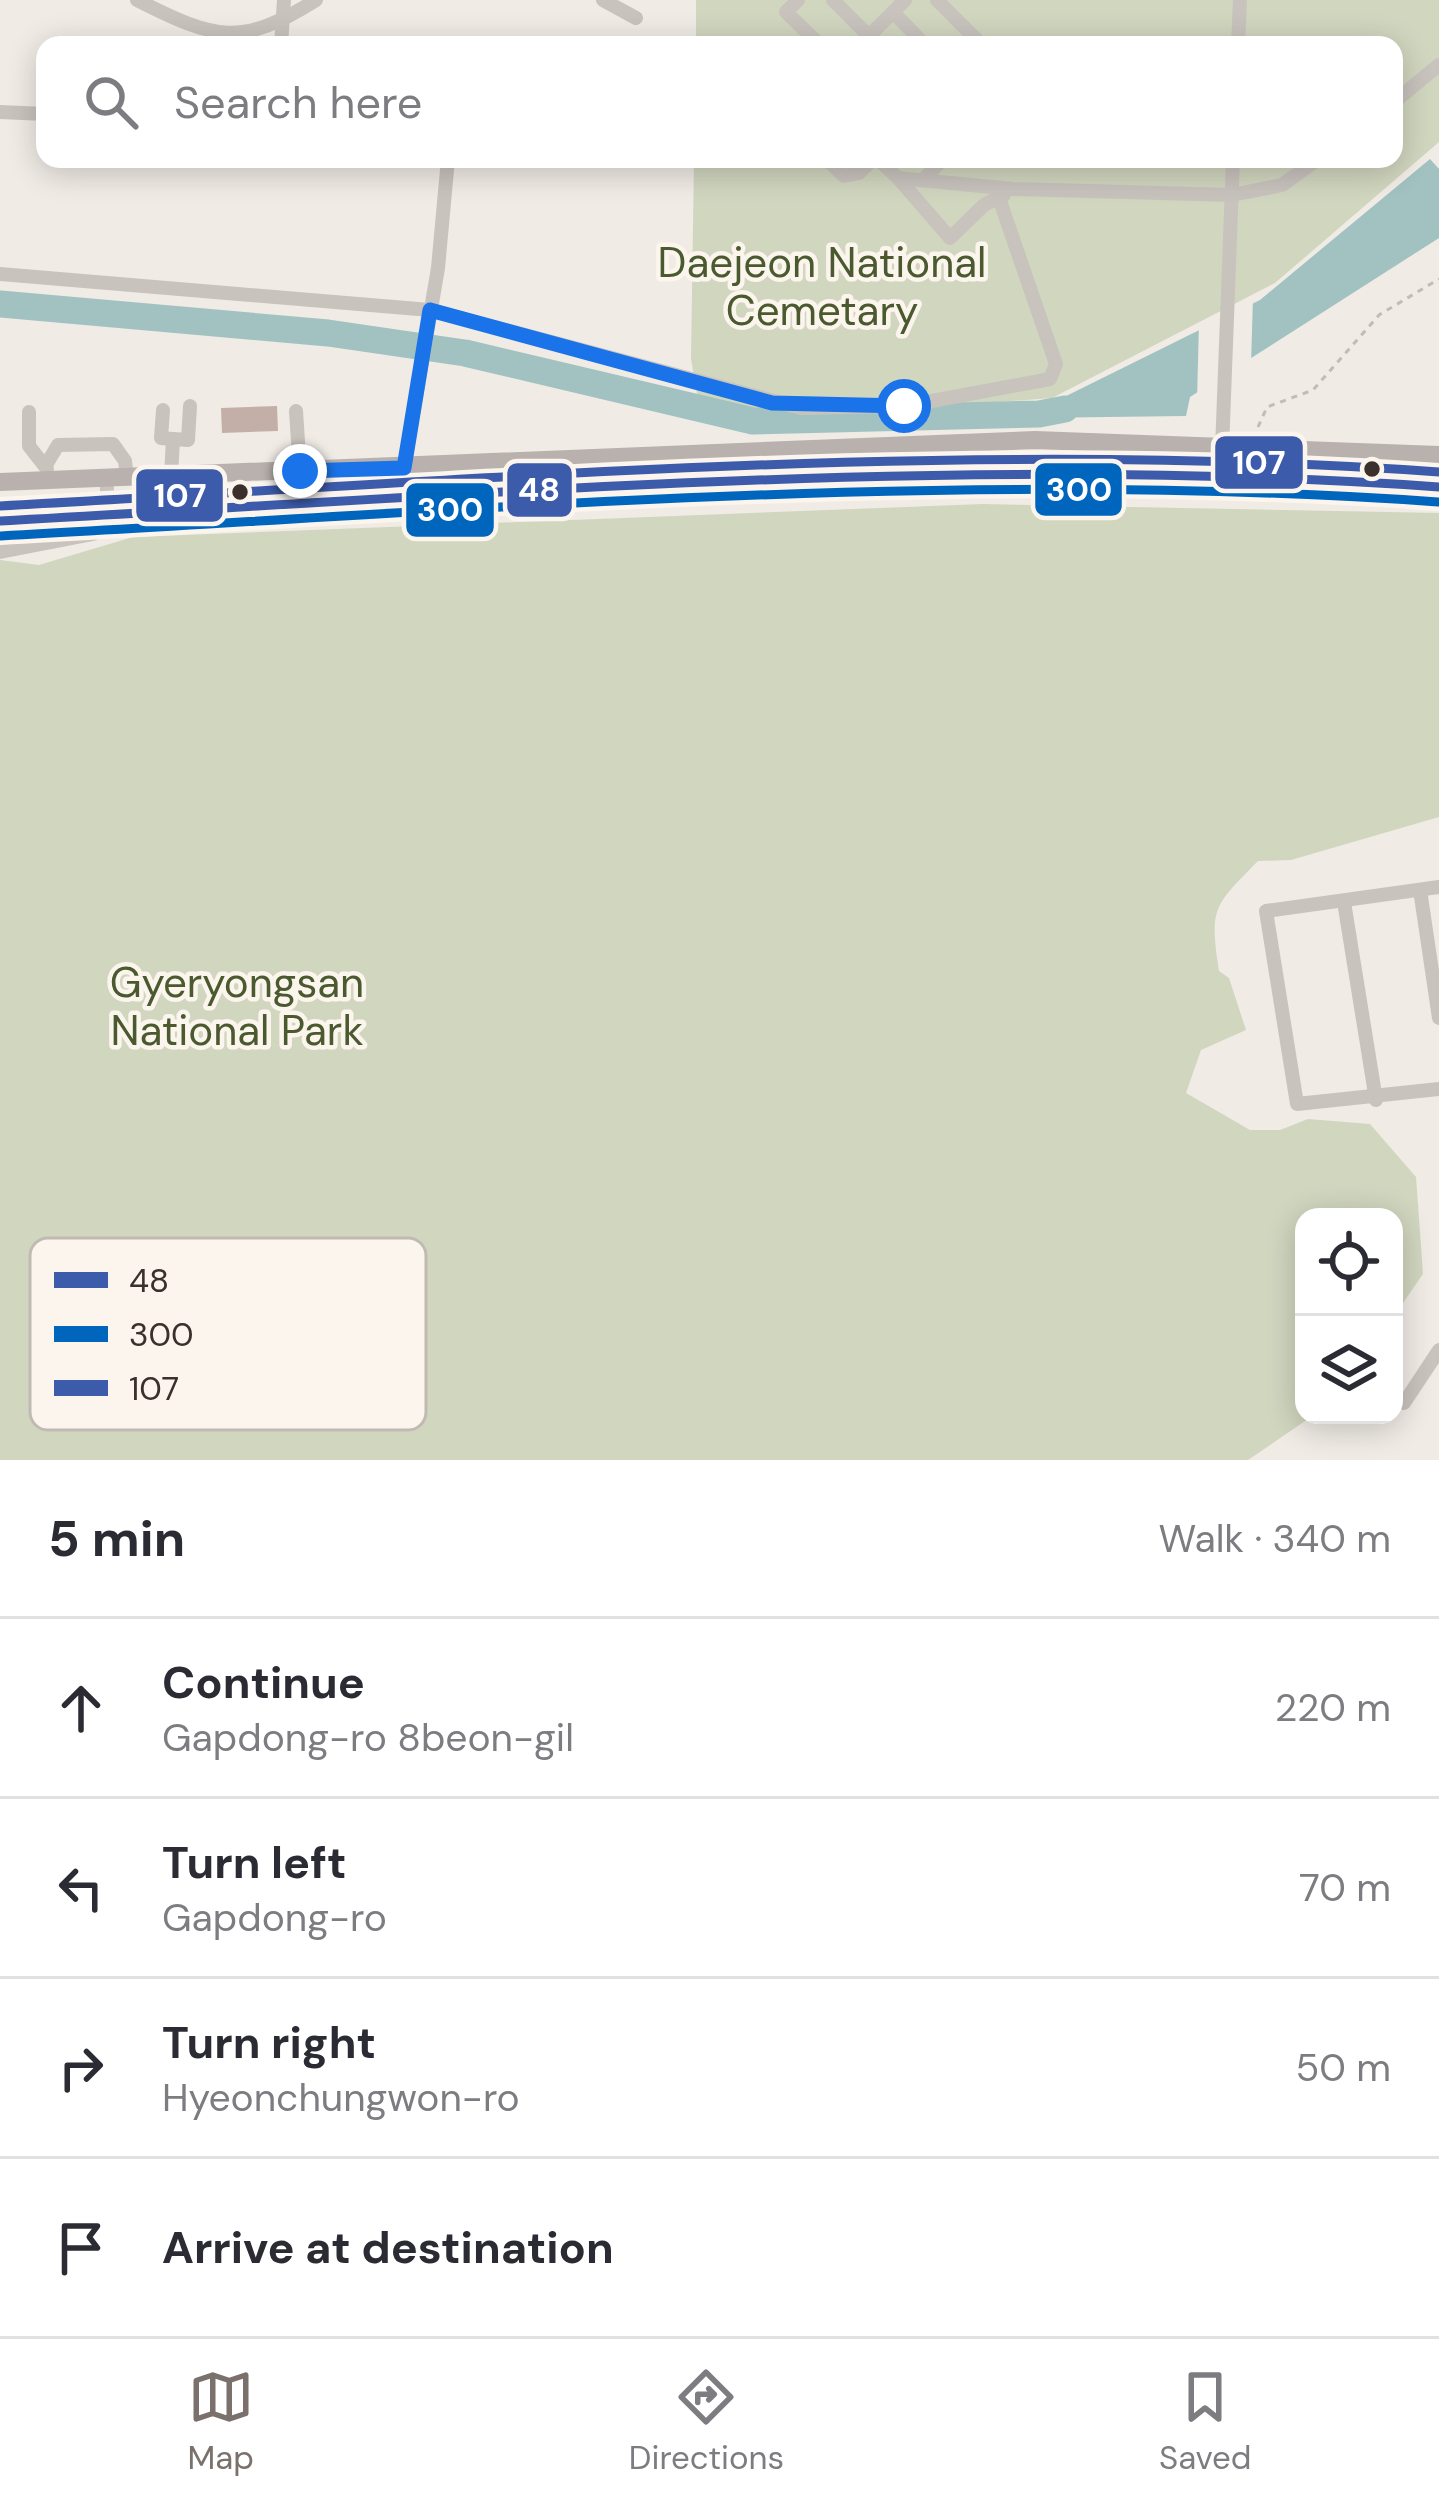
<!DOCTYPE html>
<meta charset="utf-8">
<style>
:root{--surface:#fff;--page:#f2f2f3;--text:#2b2b33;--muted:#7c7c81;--line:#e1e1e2;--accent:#7a716c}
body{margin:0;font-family:"DM Sans",sans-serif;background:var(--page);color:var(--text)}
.controls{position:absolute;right:36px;bottom:36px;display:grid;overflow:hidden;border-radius:24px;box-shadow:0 6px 30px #0003}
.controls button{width:108px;height:108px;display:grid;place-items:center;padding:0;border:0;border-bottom:3px solid var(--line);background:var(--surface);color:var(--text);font:60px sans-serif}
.stop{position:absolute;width:36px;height:36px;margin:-27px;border:9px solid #1a73e8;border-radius:50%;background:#fff}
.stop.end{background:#1a73e8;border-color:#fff;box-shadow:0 3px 12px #0008}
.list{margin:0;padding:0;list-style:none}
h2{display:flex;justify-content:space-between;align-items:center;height:156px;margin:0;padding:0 48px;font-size:51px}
h2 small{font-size:39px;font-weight:400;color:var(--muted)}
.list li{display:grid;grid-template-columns:78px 1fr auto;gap:36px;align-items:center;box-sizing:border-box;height:180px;padding:0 48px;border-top:3px solid var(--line)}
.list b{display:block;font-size:45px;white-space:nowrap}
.list p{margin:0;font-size:39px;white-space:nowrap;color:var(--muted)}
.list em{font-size:39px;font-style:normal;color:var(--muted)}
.icon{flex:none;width:66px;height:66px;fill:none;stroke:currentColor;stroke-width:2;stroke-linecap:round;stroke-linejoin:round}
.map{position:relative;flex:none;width:1439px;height:1460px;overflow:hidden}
.search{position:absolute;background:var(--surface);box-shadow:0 6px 30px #0003;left:36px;right:36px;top:36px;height:132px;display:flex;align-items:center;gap:30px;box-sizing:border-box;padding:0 42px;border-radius:24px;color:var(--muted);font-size:45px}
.sheet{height:876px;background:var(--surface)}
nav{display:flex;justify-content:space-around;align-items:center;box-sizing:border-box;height:168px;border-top:3px solid var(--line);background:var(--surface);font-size:33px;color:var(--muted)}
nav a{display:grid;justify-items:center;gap:6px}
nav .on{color:var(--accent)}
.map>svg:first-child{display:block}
.green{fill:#d1d6bf}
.water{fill:#a1c2c1}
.pier{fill:#f0ebe5}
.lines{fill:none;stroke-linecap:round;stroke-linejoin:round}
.river{stroke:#a1c2c1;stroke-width:27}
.building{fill:#c3afa7}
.path{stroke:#c2bbb6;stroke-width:3;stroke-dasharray:6 6;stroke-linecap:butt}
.minor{stroke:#c9c3be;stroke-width:14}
.major{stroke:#b8b1ad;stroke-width:18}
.bus-1-casing{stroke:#fbf5ee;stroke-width:18}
.bus-2-casing{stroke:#fbf5ee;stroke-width:18}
.bus-3-casing{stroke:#fbf5ee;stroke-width:18}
.bus-1{stroke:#3d5bab;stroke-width:9}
.bus-2{stroke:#0065bd;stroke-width:9}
.bus-3{stroke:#3d5bab;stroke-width:9}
.route{stroke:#1a73e8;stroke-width:15}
.bus-dot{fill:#3b302b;stroke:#fbf5ee;stroke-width:4.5}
.labels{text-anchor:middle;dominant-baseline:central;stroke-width:9;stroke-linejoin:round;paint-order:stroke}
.park-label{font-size:42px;fill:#4a5a2e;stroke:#fbf5ee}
.key{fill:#fbf5ee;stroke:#c1bab4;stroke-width:3}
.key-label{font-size:33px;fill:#3b302b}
.line-badge{stroke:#fbf5ee;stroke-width:4.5}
.badge-label{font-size:33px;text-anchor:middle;font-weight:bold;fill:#fff}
</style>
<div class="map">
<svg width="1439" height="1460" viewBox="0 0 1439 1460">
<rect width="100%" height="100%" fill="#f0ebe5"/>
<g class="green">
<polygon points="696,0 1439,0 1439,142 1275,283 1052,398 823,415 699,404 691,359 694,159 1394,159 1394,45 696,45"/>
<path d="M983,504L1439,513V817L1291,860L1258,861C1214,906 1209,907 1219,971L1229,978L1246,1030L1201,1050L1186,1093L1250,1130H1280L1308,1119L1370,1124L1416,1177L1423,1274L1394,1316V1217H1304V1415H1314L1248,1460H0V560L39,565L133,537Z"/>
</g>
<polygon class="water" points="1430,159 1439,169 1439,238 1190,397 1186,416 1027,418 1028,406 1052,403 1260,300"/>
<polygon class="pier" points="1253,297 1251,364 1197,400 1199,323"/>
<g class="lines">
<polyline class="river" points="0,304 328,333 465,353 753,421 1039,414 1065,409"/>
</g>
<polygon class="building" points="277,406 278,431 222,433 221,408"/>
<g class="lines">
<polyline class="path" points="1258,427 1267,407 1313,390 1379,315 1439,279"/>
<g class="minor">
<path d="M137,0C216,40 241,47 316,0"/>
<polyline points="603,0 636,18"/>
<polyline points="798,0 786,12 820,45"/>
<polyline points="833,0 869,36"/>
<polyline points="937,0 982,45"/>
<polyline points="893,12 925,45"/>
<polyline points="281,45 284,0"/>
<polyline points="860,45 905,0"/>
<polyline points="1238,45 1240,0"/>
<polyline points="1394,102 1439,65"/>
<polyline points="0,112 45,114"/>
<polyline points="826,159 844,176 859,173 873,159"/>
<polyline points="878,159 898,178 1013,189 1232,195 1282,185 1318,159"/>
<polyline points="898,178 950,238 984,205 1004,195"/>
<polyline points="923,180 943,159"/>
<polyline points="0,274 430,310 801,408 905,406 1050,379 1056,364 999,198"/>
<polyline points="163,410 161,438 173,439"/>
<polyline points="296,411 300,471"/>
<polyline points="29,412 29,446 47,469"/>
<polyline points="46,465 58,445 113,444 125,461 127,477"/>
<polyline points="404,468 438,268 448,159"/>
<polyline points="171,476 173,439 188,440 190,406"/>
<polyline points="1221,476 1233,159"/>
<polyline points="0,552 93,534 109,514 106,478"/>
<polyline points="1439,887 1266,911 1297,1104 1439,1089"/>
<polyline points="1420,890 1439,1018"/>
<polyline points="1344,902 1376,1100"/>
<polyline points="1404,1403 1439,1350"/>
</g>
<g class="major">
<polyline points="0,482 1035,440 1439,455"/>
<polyline points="0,521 668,485 1040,472 1300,477 1439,487"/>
</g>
<defs>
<path id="bus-1" d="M0,521C479,495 960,453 1439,487"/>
<path id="bus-2" d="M1,536C479,510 960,468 1438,502"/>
<path id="bus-3" d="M0,506C479,480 960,438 1439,472"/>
</defs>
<use href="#bus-1" class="bus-1-casing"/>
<use href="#bus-2" class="bus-2-casing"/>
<use href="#bus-3" class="bus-3-casing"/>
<use href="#bus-1" class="bus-1"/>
<use href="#bus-2" class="bus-2"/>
<use href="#bus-3" class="bus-3"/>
</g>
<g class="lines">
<polyline class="route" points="300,471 404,468 430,310 772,403 904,406"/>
</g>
<g class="bus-dot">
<circle cx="1372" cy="469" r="10"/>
<circle cx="240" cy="492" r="10"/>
</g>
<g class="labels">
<g class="park-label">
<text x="822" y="262">Daejeon National<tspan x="822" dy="48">Cemetary</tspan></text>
<text x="237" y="982">Gyeryongsan<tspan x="237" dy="48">National Park</tspan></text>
</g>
</g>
<rect x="30" y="1238" width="396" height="192" rx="18" class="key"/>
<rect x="54" y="1272" width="54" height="16" fill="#3d5bab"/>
<rect x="54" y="1326" width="54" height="16" fill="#0065bd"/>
<rect x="54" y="1380" width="54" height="16" fill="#3d5bab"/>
<g class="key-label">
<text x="129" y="1292">48</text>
<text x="129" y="1346">300</text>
<text x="129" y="1400">107</text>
</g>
<g class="line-badge">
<rect x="1213" y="434" width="92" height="57" rx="12" fill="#3d5bab"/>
<rect x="1033" y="461" width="91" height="57" rx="12" fill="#0065bd"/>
<rect x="505" y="461" width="69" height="58" rx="12" fill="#3d5bab"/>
<rect x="134" y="467" width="91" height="57" rx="12" fill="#3d5bab"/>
<rect x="404" y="481" width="92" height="58" rx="12" fill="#0065bd"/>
</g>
<g class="badge-label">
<text x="1259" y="474">107</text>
<text x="1079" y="501">300</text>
<text x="539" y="501">48</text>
<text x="180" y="507">107</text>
<text x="450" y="521">300</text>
</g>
</svg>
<div class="controls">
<button><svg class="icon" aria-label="locate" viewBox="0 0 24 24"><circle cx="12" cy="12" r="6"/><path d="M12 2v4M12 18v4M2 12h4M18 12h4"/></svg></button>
<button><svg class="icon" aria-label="layers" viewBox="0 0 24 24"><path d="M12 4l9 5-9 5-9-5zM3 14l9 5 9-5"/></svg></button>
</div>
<div class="stop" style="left:904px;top:406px"></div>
<div class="stop end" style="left:300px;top:471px"></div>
<div class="search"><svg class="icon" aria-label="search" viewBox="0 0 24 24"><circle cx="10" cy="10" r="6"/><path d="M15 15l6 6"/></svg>Search here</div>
</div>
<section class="sheet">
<h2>5 min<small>Walk · 340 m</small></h2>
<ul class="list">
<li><svg class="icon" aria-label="ahead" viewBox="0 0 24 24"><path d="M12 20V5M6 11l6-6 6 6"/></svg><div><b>Continue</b><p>Gapdong-ro 8beon-gil</p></div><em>220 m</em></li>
<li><svg class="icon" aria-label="left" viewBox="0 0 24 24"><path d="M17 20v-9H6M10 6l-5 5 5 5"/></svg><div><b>Turn left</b><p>Gapdong-ro</p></div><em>70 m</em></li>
<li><svg class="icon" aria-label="right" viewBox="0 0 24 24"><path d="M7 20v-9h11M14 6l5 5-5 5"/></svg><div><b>Turn right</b><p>Hyeonchungwon-ro</p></div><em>50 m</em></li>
<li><svg class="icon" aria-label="arrive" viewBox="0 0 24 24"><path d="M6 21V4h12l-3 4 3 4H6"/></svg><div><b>Arrive at destination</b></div></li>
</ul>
</section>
<nav>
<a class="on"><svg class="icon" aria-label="map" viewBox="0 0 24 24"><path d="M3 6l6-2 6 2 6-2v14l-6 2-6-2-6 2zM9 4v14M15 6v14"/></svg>Map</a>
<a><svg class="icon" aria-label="directions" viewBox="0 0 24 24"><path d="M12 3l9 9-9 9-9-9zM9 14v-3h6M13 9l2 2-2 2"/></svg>Directions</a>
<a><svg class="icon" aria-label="saved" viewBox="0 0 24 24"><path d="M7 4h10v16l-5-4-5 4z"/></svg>Saved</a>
</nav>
